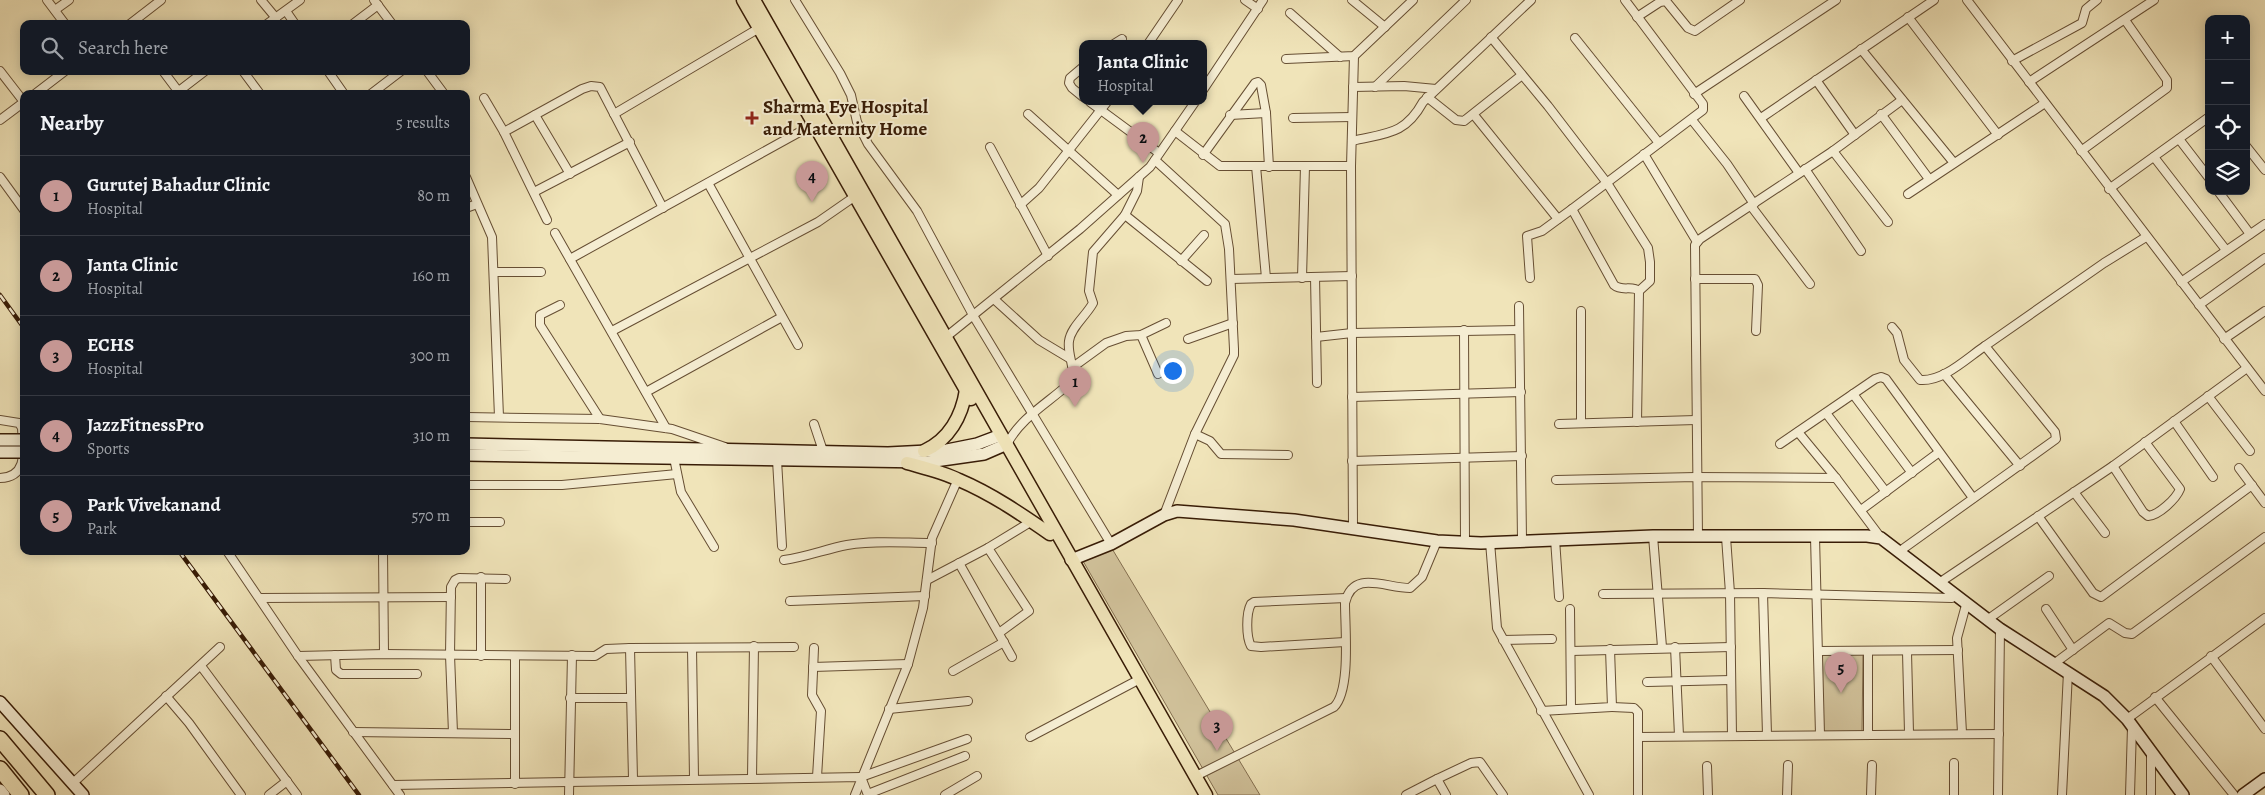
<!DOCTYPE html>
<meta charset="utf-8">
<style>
:root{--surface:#171b24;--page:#242831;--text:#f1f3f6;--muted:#9ea1a6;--line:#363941;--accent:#c59692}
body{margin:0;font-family:Alegreya,serif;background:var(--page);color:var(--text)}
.controls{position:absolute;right:15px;top:15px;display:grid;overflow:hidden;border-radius:10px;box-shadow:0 2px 12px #0003}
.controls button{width:45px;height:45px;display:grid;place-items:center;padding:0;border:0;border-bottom:1px solid var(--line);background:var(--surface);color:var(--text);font:25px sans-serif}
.you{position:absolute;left:1172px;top:370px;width:18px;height:18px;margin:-12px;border:4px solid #fff;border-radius:50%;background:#1a73e8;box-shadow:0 0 0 8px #1a73e833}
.badge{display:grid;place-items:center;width:32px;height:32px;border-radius:50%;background:var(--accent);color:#111;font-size:16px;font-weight:700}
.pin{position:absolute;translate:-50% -41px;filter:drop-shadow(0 1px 2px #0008)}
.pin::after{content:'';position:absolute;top:26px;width:18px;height:15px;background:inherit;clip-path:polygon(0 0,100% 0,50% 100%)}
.popup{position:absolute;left:1079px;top:40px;width:128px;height:65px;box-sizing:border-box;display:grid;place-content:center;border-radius:10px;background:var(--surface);filter:drop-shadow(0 1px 4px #0005);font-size:16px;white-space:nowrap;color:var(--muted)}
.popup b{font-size:19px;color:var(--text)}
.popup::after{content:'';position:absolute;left:50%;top:100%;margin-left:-10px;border:10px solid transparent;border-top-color:var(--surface)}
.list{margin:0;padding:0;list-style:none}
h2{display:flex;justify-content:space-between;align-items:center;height:65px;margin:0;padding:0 20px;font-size:21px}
h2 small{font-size:16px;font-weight:400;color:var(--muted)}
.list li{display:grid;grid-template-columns:32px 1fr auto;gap:15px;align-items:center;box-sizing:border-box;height:80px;padding:0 20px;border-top:1px solid var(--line)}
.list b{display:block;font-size:19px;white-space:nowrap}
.list p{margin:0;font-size:16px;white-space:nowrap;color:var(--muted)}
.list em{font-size:16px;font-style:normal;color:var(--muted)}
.icon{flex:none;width:28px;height:28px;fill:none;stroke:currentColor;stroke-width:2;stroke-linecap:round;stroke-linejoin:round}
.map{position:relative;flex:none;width:2265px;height:795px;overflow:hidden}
.search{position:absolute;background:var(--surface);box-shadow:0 2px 12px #0003;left:20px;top:20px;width:450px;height:55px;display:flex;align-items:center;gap:12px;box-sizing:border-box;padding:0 18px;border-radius:10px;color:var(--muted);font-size:19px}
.panel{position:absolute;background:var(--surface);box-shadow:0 2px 12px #0003;left:20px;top:90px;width:450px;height:465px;border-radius:10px}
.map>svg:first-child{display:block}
.green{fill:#d1c29b;stroke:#846f50}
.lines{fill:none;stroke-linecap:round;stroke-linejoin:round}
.street-casing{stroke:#664e33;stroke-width:10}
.secondary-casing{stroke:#381c06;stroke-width:14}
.primary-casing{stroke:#381c06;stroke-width:15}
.highway-casing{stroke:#381c06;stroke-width:18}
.street{stroke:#f5edd2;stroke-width:8}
.secondary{stroke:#f5edd2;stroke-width:11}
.primary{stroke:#f0e4b9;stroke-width:12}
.highway{stroke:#f0e4b9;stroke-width:15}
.rail-casing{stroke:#381c06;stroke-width:4.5}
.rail{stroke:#f5edd2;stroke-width:2.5;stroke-dasharray:8;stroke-linecap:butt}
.secondary-bridge-casing{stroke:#381c06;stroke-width:14;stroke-linecap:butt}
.secondary-bridge{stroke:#f5edd2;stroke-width:11}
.poi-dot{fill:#8f2418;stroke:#f5edd2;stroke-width:2}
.labels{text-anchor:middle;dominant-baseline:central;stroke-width:4;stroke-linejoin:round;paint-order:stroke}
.poi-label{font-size:19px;font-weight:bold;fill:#381c06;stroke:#f5edd2;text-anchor:start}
</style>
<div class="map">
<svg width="2265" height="795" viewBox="0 0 2265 795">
<rect width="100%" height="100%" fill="#f0e4b9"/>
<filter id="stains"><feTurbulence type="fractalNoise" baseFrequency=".004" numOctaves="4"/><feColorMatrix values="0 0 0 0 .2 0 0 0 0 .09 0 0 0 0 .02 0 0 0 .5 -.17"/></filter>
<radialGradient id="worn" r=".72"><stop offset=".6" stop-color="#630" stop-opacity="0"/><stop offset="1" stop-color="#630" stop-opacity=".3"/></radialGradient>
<g class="green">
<polygon points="1111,547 1260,795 1218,795 1083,561"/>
<polygon points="1818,653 1863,653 1862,733 1820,734"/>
</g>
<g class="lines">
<defs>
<g id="street">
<polyline points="47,0 65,24"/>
<polyline points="261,0 276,18"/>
<polyline points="374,0 392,24"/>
<polyline points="795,0 840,73 851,95 857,122 868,144 917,211 974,317 1111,544"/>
<polyline points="1245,0 1258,9"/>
<polyline points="1352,0 1385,27"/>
<polyline points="1967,0 2265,391"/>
<polyline points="55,10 69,0"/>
<polyline points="286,11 295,24"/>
<polyline points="1290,13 1340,57"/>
<polyline points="1637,17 1660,2 1666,1 1688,28 1695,31 1740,0"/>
<polyline points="1908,17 1998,135"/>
<polyline points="130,24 161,0"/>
<polyline points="267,24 300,0"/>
<polyline points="353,24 378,5"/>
<polyline points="1491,37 1548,106 1607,183 1648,248 1650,262 1650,281 1639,291"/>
<polyline points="1575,38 1659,143"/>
<polyline points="1114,44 1122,39"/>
<polyline points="1148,44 1178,0"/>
<polyline points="1861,49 1954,163"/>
<polyline points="1286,59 1354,56 1413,0"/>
<polyline points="2012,61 2082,23 2086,9 2097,0"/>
<polyline points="1083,67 1070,78 1069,83 1072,88 1083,97"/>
<polyline points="0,71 24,102"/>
<polyline points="163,71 178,91"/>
<polyline points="243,71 260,94"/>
<polyline points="328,71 344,94"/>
<polyline points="427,71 444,94"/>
<polyline points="1816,80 1855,135"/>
<polyline points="2029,82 2154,0"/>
<polyline points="1353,87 1404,86 1436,89"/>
<polyline points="1375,87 1466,0"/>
<polyline points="1203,90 1263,0"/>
<polyline points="35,94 65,71"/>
<polyline points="175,94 205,71"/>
<polyline points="371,94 401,71"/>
<polyline points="1694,94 1836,0"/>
<polyline points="1744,96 1799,173"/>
<polyline points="1427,97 1456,120 1464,121 1522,75"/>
<polyline points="484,98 504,132 547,220"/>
<polyline points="1090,102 1159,153"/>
<polyline points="614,114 761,27"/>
<polyline points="1028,114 1118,195"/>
<polyline points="1881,114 1929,179"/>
<polyline points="535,115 570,174"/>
<polyline points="1230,115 1266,113"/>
<polyline points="1474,115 1558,219"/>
<polyline points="1293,118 1352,117"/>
<polyline points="1761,118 1934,0"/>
<polyline points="0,120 24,102"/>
<polyline points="1692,120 1727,164 1754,204"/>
<polyline points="1175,131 1220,166 1351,166"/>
<polyline points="504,132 582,89 591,86 600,87 663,208"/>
<polyline points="2179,139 2209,178"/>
<path d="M1352,141C1386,133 1405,135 1423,102L1531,0"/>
<polyline points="2246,146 2265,170"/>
<polyline points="990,147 1048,256"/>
<polyline points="1833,151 1888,222"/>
<polyline points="2081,151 2167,88 2167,80 2125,20"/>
<polyline points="1644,154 1697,242"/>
<polyline points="1203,155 1255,83 1258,82 1261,85 1266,113 1269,167"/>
<polyline points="2154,157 2226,250"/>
<polyline points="1155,160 1225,224 1229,249 1234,349 1234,355 1195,434 1164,515"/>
<polyline points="1256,166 1266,278"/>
<polyline points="1805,169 1861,251"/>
<polyline points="0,177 24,210"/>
<polyline points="466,177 492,237 499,417"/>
<polyline points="708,183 798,345"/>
<polyline points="2109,189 2209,117"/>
<polyline points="2218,191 2250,234"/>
<polyline points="534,192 630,142"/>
<polyline points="1908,194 2045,103"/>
<polyline points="1020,205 1039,188 1107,102"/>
<polyline points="1751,206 1810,284"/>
<polyline points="466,208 477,204"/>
<path d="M1572,209L1614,285C1622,292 1632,285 1639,291L1637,422"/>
<polyline points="1125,215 1207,281"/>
<polyline points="555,233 666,428"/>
<polyline points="570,259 814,124"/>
<polyline points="1181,261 1204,235"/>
<polyline points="494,272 541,272"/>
<polyline points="1315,277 1317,383"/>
<polyline points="1302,278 1305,166"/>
<polyline points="1530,278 1527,236 1542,231 1572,209 1703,110 1703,104 1625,0"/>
<polyline points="1231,279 1352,276"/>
<polyline points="1695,279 1755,279 1758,285 1756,331"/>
<polyline points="2181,282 2265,224"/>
<polyline points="995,300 1039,340 1069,358"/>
<polyline points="560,305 540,315 540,325 600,419"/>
<polyline points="2199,305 2265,258"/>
<polyline points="1519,306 1522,540"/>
<polyline points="1581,311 1581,422"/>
<path d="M1892,327L1897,333L1904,360L1920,380C1943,382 1967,358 1985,346"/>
<polyline points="1464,330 1465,541"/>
<polyline points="612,331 818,222 854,197"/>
<polyline points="1141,335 1158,374"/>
<polyline points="946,337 1080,229 1150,167 1195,102"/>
<polyline points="1316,337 1352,333 1519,330"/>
<polyline points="1188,339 1233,323"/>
<polyline points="2224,339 2265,311"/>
<polyline points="1073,367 1106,343 1126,336 1141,335 1166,323"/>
<polyline points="1944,374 2020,466"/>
<polyline points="646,392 782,317"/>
<polyline points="1853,394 1912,473"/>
<polyline points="2208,396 2250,451"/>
<polyline points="1352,397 1521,392"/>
<polyline points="1826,413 1886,492"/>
<polyline points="466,417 600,419 672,429 725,447"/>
<path d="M0,420L19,423L22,428C23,449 29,477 0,478"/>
<polyline points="2174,421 2213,477"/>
<polyline points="814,424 823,451"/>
<polyline points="1559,424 1696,420"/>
<polyline points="1798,432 1836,478 1881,538"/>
<polyline points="1195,434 1210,441 1221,454 1288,455"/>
<path d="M1007,444C1022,416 1050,402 1072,381C1076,368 1067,356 1069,341C1071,327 1086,316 1093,303L1089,291L1093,252L1125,215L1137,191L1139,177"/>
<polyline points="1780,444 1875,379 1881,377 1886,379 1973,498"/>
<polyline points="674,458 681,492 714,547"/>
<polyline points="777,460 782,546"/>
<polyline points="1352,461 1522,456"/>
<path d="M2113,466L2143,512L2148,516C2159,515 2176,499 2180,489L2145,442"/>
<polyline points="2239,468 2265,503"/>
<polyline points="1556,480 1696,477 1836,478"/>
<polyline points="466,485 562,485 677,474"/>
<polyline points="2074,492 2105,533"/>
<polyline points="1861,510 1938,453"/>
<polyline points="2038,516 2093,593 2101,597 2252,485"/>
<polyline points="466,522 500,522"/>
<polyline points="1353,527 1351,166 1354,56"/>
<polyline points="1653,536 1662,647"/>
<polyline points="1698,537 1695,245 1700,239 1833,151 1902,100"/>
<polyline points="1726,537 1730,593 1732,736"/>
<polyline points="1815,537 1820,735"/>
<polyline points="1555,539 1559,597"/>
<polyline points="1490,542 1497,628 1589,795"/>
<polyline points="988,548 1029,611 999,633"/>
<polyline points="227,551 298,656 400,795"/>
<polyline points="383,551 384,654"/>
<polyline points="1900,551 2056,439 2055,432 1985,346 2104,263 2146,237"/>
<path d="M784,560C806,557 826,549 847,545C874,540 904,543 932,543"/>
<polyline points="959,563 1012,657"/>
<polyline points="481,577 481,656"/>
<polyline points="927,580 988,548 1032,521"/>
<polyline points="1939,583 2113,466 2247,368"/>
<polyline points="1763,593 1767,735"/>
<polyline points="1603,594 1763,593 1952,598 1954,596"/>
<polyline points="260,598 451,597"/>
<polyline points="790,601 925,596"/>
<polyline points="1570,609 1571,708"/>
<polyline points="2046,609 2073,650"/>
<polyline points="1987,620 2049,576"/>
<polyline points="1503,640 1552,639"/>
<path d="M1345,642L1261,647L1251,646C1246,637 1246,613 1251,604L1254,602L1346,598"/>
<polyline points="1675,647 1679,736"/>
<polyline points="630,648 633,779"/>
<polyline points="692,648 694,778"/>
<polyline points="814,648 812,695 821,711 817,777"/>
<polyline points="1571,651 1731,647"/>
<polyline points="1818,651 1958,650"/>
<polyline points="1868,652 1868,734"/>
<polyline points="1907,652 1909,733"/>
<polyline points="335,655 336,670 341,674 417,674"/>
<polyline points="298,656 384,654 595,656 606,649 630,648 794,647"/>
<polyline points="2211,656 2265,729"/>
<polyline points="2055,663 2109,623 2125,633 2132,634 2265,537"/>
<polyline points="201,666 297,795"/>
<polyline points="813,667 908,664"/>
<polyline points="953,671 1004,642"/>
<polyline points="1647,682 1731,680"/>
<polyline points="166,696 189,723 241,795"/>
<polyline points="2155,697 2234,795"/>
<polyline points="570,698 630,698"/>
<polyline points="1612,707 1634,708 1638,712 1638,795"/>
<polyline points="889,709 968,701"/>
<polyline points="1541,711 1612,707 1610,649"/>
<polyline points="2127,719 2265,618"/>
<polyline points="353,732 514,734"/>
<polyline points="453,733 450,655 451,587 455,580 459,578 506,579"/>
<polyline points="1962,733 1957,638 1966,605"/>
<polyline points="1030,737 1140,679"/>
<polyline points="1638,737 1999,734"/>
<polyline points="1707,766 1708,795"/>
<path d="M1196,776L1334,707C1351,690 1345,629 1345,603C1353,569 1385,588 1410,588L1422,577L1437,541"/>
<polyline points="752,777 754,646"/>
<polyline points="861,777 967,739"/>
<polyline points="1437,779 1471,763 1480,762 1503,795"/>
<polyline points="73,783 220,647"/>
<polyline points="515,784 515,656"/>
<polyline points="393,785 861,777 868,795"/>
<polyline points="868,794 965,756"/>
<polyline points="269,795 287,781"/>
<polyline points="569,795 572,655"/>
<polyline points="855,795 908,664 923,608 932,538 958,479"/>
<polyline points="945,795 977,776"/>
<polyline points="1406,795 1437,779 1446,795"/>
<polyline points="1787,795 1788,765"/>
<polyline points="1871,795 1872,765"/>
<polyline points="1954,795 1954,763"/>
<polyline points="1998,795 2000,629"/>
<polyline points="2062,795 2068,672"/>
<polyline points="2130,795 2132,727"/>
<polyline points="2151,795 2151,754"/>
</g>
<g id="secondary">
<polyline points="466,444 888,453 947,450 977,444 1001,435"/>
<polyline points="466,455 928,462 984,454 1007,444"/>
<polyline points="1071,560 1111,544 1164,515 1177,511 1294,520 1437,541 1481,543 1653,536 1867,536 1881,538 2000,629 2104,696 2127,719 2183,795"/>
<polyline points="0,702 83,795"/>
<polyline points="0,790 4,795"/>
<polyline points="2243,795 2265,779"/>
</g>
<g id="primary">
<polyline points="743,0 971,399"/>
<polyline points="754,0 1206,795"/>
<path d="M924,451C949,440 962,416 966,390"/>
<path d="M907,463C925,468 943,472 959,480C992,494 1021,514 1050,534"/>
</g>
<g id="highway">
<polyline points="0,739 47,795"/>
<polyline points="0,769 21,795"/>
</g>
</defs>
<use href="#street" class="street-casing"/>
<use href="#secondary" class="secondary-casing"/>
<use href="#primary" class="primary-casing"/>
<use href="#highway" class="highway-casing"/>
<use href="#street" class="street"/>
<use href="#secondary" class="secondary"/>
<use href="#primary" class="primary"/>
<use href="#highway" class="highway"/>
<defs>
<g id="rail">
<polyline points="0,295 24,328"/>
<polyline points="179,551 359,795"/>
</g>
</defs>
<use href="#rail" class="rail-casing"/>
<use href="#rail" class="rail"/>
<defs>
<g id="secondary-bridge">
<polyline points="0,440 24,440"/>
<polyline points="0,452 24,452"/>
</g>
</defs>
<use href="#secondary-bridge" class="secondary-bridge-casing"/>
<use href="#secondary-bridge" class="secondary-bridge"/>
</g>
<path class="poi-dot" d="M749.5 110.5h5v5h5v5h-5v5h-5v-5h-5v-5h5z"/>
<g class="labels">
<g class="poi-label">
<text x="763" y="107">Sharma Eye Hospital<tspan x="763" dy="22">and Maternity Home</tspan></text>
</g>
</g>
<rect width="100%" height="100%" filter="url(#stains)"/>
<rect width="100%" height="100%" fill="url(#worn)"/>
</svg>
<div class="controls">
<button>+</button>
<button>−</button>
<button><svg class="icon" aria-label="locate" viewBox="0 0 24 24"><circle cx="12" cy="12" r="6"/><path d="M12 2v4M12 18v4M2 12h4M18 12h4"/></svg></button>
<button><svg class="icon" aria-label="layers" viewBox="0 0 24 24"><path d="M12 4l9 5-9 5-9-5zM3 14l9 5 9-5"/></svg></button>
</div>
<div class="you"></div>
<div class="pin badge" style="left:1075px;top:407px">1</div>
<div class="pin badge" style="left:1143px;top:163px">2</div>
<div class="popup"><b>Janta Clinic</b>Hospital</div>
<div class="pin badge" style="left:1217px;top:751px">3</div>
<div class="pin badge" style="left:812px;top:202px">4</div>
<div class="pin badge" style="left:1841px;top:693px">5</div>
<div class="search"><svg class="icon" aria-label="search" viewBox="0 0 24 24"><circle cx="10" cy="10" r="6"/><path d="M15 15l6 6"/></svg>Search here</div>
<section class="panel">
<h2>Nearby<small>5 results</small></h2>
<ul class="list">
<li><span class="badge">1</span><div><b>Gurutej Bahadur Clinic</b><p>Hospital</p></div><em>80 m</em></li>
<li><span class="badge">2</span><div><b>Janta Clinic</b><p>Hospital</p></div><em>160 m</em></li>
<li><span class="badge">3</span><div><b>ECHS</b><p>Hospital</p></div><em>300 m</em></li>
<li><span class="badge">4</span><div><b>JazzFitnessPro</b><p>Sports</p></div><em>310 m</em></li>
<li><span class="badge">5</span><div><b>Park Vivekanand</b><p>Park</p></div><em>570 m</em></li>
</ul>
</section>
</div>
